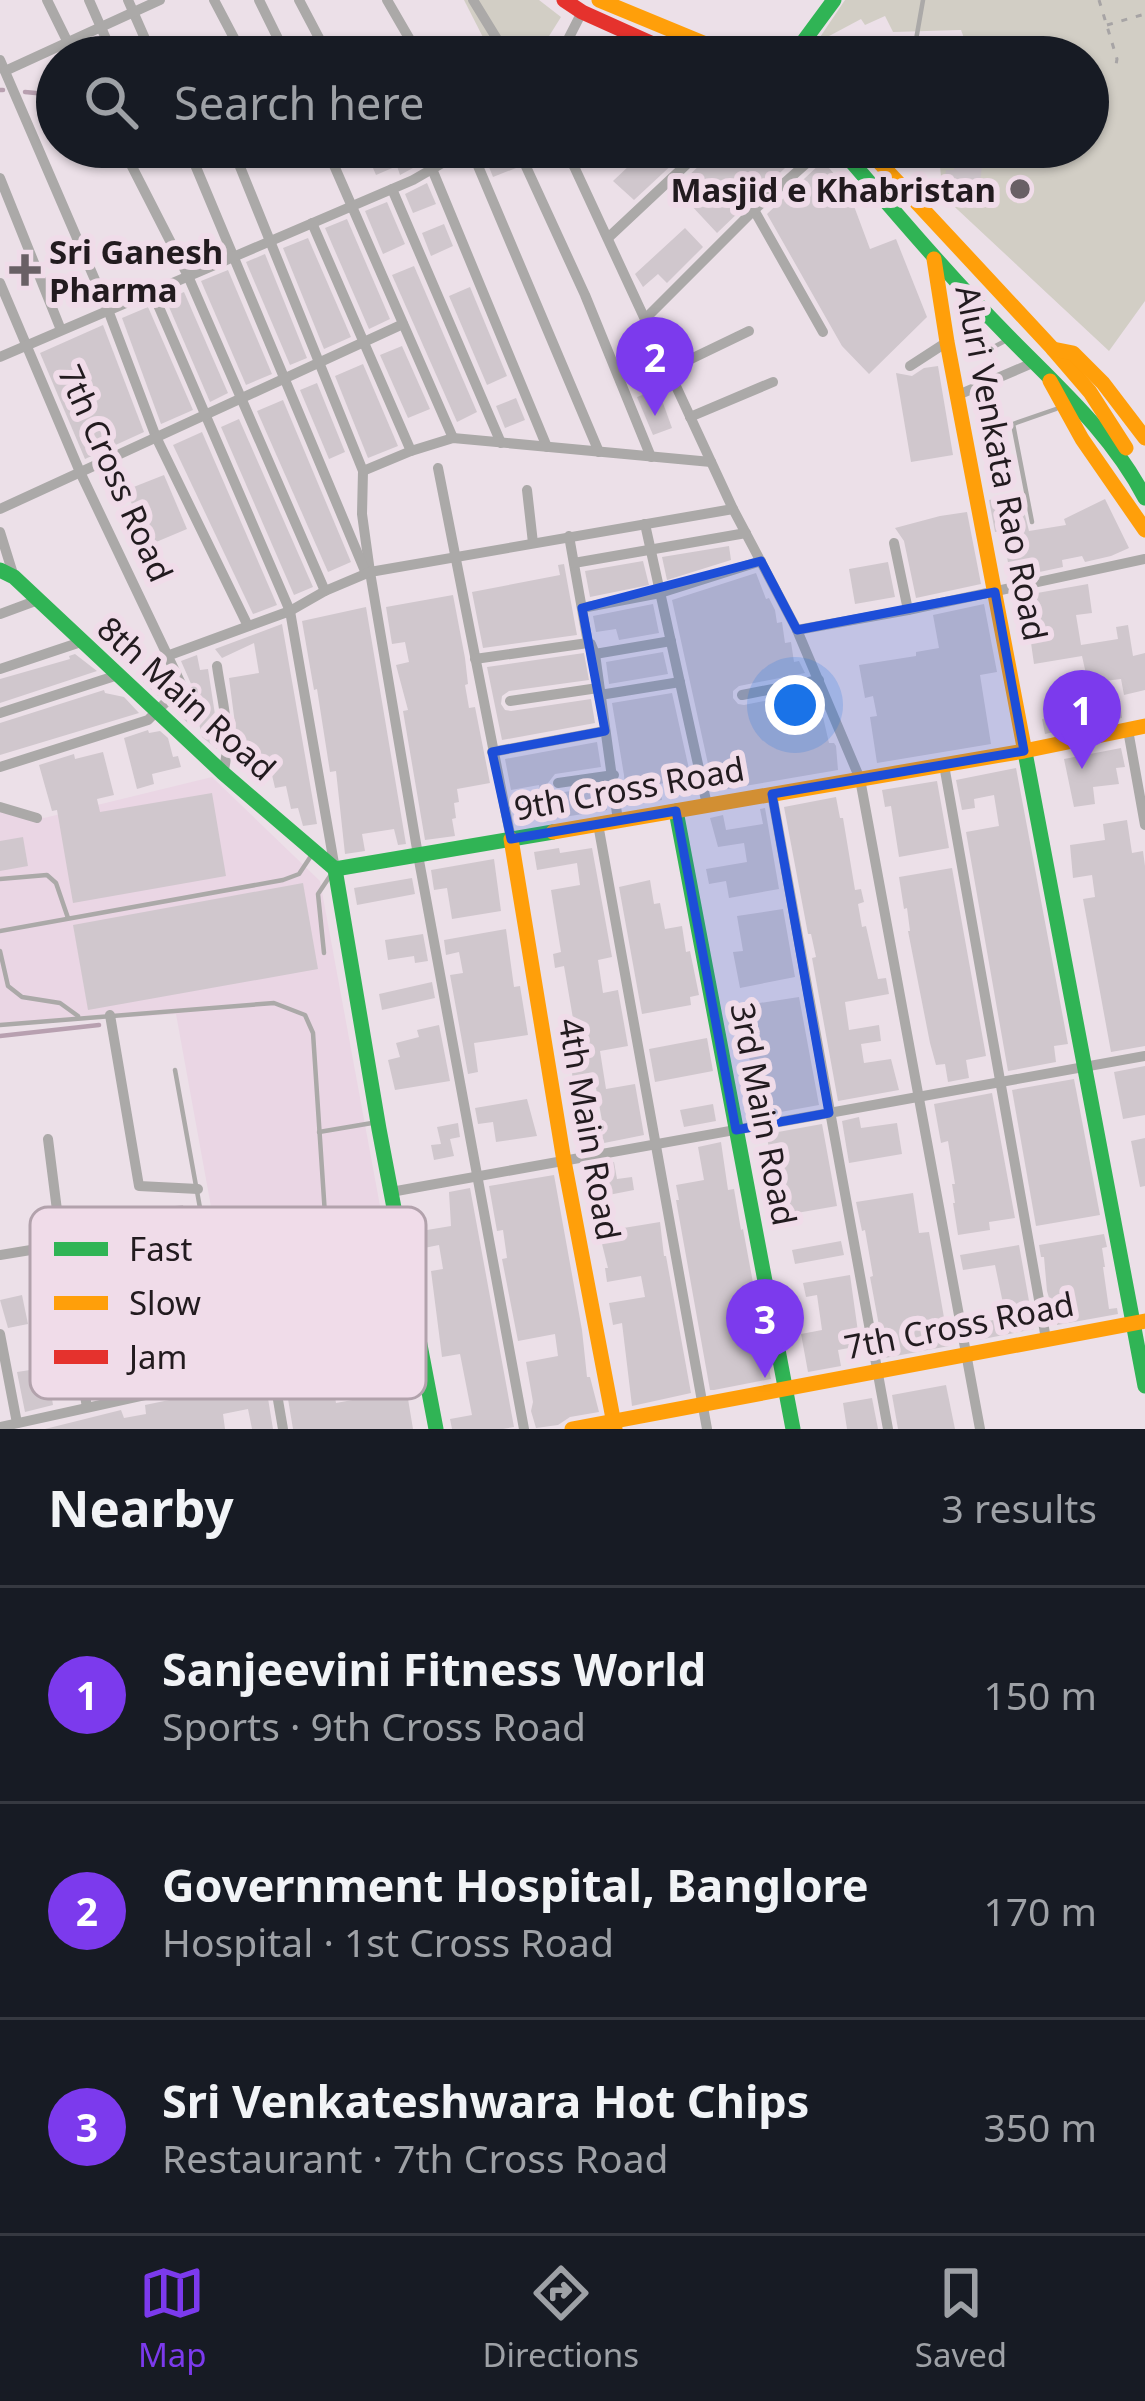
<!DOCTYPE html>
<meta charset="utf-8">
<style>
:root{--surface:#171b24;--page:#242831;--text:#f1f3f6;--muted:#9ea1a6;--line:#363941;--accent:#7c3aed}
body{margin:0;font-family:"Noto Sans",sans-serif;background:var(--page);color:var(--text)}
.you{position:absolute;left:795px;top:705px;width:42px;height:42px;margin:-30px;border:9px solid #fff;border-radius:50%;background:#1a73e8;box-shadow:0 0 0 18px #1a73e833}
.badge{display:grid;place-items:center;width:78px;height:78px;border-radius:50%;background:var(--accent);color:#fff;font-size:39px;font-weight:700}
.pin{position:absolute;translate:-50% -99px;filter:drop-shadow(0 3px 6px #0008)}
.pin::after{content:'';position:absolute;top:63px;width:42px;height:36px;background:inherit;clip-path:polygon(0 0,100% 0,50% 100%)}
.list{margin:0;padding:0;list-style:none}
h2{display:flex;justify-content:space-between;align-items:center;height:156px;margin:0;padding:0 48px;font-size:51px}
h2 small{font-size:39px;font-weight:400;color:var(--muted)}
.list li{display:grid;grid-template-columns:78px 1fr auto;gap:36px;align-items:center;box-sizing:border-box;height:216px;padding:0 48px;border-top:3px solid var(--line)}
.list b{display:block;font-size:45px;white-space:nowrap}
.list p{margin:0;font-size:39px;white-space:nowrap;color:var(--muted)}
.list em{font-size:39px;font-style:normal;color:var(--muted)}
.icon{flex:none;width:66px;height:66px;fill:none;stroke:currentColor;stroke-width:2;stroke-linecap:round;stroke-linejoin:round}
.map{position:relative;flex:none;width:1145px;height:1429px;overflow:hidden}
.search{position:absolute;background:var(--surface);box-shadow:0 3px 9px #0004;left:36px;right:36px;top:36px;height:132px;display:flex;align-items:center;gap:30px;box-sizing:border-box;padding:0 42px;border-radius:66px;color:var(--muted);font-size:45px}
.sheet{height:804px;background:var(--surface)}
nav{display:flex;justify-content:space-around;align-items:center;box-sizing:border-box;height:168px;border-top:3px solid var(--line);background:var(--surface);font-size:33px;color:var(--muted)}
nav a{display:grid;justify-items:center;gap:6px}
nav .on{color:var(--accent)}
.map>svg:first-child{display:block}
.built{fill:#ead6e4}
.green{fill:#d2cec5}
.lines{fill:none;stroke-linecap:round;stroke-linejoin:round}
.stream{stroke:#b8a0b0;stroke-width:4.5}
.building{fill:#d0c7cd}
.path{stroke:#a7a4a5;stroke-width:3;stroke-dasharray:6 9;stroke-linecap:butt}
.lane{stroke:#aba9a8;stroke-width:4.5}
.street{stroke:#aba9a8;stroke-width:10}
.fast{stroke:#30b455;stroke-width:15}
.slow{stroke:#ff9f0a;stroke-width:15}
.jam{stroke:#e5322d;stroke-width:15}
.marked{fill:#1d4ed8;fill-opacity:0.2;stroke:#1d4ed8;stroke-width:9;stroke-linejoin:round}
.poi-dot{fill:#696065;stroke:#f0dce9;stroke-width:4.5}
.labels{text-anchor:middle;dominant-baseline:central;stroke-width:12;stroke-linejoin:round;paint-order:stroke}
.poi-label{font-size:33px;font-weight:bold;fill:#221b1f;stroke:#f0dce9;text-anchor:end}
.street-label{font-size:33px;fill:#221b1f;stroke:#f0dce9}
.key{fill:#f0dce9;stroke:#b2a2ac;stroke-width:3}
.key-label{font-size:33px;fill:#221b1f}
</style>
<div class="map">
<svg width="1145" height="1429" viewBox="0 0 1145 1429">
<rect width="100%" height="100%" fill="#ece0e8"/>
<polygon class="built" points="212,777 320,881 390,1260 228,1300 176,1014 0,1026 0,806 44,818"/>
<g class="green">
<polygon points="464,0 539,0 561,17 536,57 493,57"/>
<polygon points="845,0 1145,0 1145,301 1109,351 943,196 938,147 1088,147 1088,57 971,57 961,30 893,32 885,16 865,25 861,19 816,43"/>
</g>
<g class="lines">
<g class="stream">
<polyline points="0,90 3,90"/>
<polyline points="25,92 57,95"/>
<polyline points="0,1036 99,1025"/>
</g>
</g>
<g class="building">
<polygon points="587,41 633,54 632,57 577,57"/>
<polygon points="364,147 420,147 426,161 400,175 397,166 376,175"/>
<polygon points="649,147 691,147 634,200 613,181"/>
<polygon points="715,147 807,147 717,233 675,188 712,154"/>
<polygon points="957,147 978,147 977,153 983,154 980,185 985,185 983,202 951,199 952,186 944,185 946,170 954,170"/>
<polygon points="507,148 516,168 493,177 485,157"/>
<polygon points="823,161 848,190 870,249 896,239 927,317 869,374 842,346 767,214"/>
<polygon points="427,183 436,204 413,213 405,194"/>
<polygon points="387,202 405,244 383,254 365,211"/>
<polygon points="347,219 390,319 369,329 325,228"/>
<polygon points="444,224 453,246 431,256 422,233"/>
<polygon points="685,228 703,247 667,283 658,274 643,287 635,274"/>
<polygon points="308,238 351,337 324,349 283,248"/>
<polygon points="265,254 307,358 290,365 246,262"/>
<polygon points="414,266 477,412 457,422 392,275"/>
<polygon points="228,270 272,374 246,385 201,281"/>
<polygon points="470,287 507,376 487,385 449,296"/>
<polygon points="184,292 228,393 210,402 166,300"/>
<polygon points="148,307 193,410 161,424 122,318"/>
<polygon points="103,325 144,432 85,459 40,353"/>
<polygon points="402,346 430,409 408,418 380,355"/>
<polygon points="363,364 398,446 368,458 335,376"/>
<polygon points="938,366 953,455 911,462 896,373 912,376 924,368"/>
<polygon points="317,383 345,452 329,459 300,390"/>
<polygon points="658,389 672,428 653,435 637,397"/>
<polygon points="516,398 525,420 505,428 496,406"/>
<polygon points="283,400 351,562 328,572 257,411"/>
<polygon points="239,419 313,587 294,595 221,427"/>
<polygon points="202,432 277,605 253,614 173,445"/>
<polygon points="164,475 187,529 149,545 126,490"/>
<polygon points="1020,495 1029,531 1066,525 1064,519 1105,499 1129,548 1111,556 1085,562 1082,556 1062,560 1063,567 1011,578 1002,531 995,532 989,500"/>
<polygon points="967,512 981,584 916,598 904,541 895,528 940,516"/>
<polygon points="729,546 731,560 667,580 662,557"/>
<polygon points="643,561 649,585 590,597 585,571"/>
<polygon points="888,562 895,597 855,604 849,569"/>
<polygon points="564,564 577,635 483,648 472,592 560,575 558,565"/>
<polygon points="756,573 766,599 769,598 775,610 777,623 782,622 785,643 791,642 794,662 799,661 805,673 739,686 733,691 733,698 738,704 744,705 809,692 809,696 801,698 805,721 823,717 829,743 834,743 836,746 838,770 721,790 719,781 712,782 672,600"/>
<polygon points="1088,584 1092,613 1076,615 1081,645 1118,639 1116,627 1128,625 1133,656 1145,653 1145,690 1124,695 1121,679 1088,683 1082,656 1034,664 1029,629 1019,630 1014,597"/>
<polygon points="453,595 465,658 468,684 465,685 469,708 475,707 490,783 457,789 459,802 454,803 456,818 452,819 455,836 425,840 403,711 408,710 396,665 409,662 405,642 392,644 386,607"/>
<polygon points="653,604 659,633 619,640 616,629 596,632 593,616"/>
<polygon points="984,604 997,672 980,675 991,744 877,763 870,717 877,716 873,696 865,698 859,665 916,656 916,652 939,648 933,615"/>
<polygon points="366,607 406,844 398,845 394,829 362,834 365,851 345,854 336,771 330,772 317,689 314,690 302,621"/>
<polygon points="282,624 317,824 303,826 298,808 291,809 286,786 275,788 272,775 251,778 249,768 241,769 229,678 259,673 254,643 222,658 215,649"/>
<polygon points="663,652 668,674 609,684 606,662"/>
<polygon points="584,653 589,680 509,691 502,696 501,704 505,710 511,711 591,699 595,723 502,740 487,667"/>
<polygon points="75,654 97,671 0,703 0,679 70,659 69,656"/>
<polygon points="197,655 200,670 208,669 216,721 217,749 202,737 197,714 189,724 173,709 192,686 181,661"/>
<polygon points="156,661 170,684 158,696 138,677"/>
<polygon points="104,690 105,693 124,697 139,713 0,755 0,723"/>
<polygon points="672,693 691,778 659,784 662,800 626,806 624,775 612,703"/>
<polygon points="1120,702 1122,718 1045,734 1042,719"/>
<polygon points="148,730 149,733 160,731 168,738 173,757 178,756 181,767 152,774 154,784 137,789 124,738"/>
<polygon points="597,742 601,767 555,774 548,783 551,790 558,793 603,786 607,810 546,820 539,785 511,790 505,759"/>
<polygon points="1121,748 1125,767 1116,768 1119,784 1093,787 1095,804 1074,807 1064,759"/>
<polygon points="103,752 114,795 97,799 100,812 212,793 226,876 73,903 57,810 52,811 39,765 74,754 75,759"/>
<polygon points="1016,768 1068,1044 1054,1046 1056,1062 1008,1071 966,832 999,826 994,795 974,799 975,808 962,810 956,780"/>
<polygon points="937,781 949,848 899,857 891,806 885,807 882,790"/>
<polygon points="836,797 840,818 843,818 855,890 861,889 864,902 858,904 862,927 866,926 878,979 886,978 889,994 845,1002 849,1030 879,1025 881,1041 861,1044 864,1063 891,1059 899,1090 838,1101 812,958 816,957 811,934 808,934 784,807"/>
<polygon points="765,808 779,889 729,898 726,881 709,884 706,869 747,862 744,843 718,847 710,818 723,815 726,830 763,824 760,809"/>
<polygon points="1127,820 1132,853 1143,851 1145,866 1145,1046 1111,1052 1083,899 1095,897 1092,875 1073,878 1070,845 1105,840 1103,824"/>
<polygon points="23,837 28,866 0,871 0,841"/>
<polygon points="559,848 560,853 592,848 612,957 598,960 603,993 618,990 628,1046 600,1051 606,1089 635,1084 644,1135 594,1145 590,1128 603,1126 596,1088 574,1091 572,1073 582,1071 564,966 555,968 553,954 561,952 551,890 580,885 577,863 537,870 534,852"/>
<polygon points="494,859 501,911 452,919 447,888 434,890 431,870"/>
<polygon points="952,868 986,1056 966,1060 969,1078 948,1082 945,1064 936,1065 930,1043 908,931 910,931 907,908 904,909 899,877"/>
<polygon points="412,878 415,894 357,905 354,888"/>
<polygon points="650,880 654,904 660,903 665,929 682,926 686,952 690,951 699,995 690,997 691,1005 642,1014 619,887"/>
<polygon points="303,883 318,969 88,1010 73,925"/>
<polygon points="783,909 795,977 740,988 733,952 743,951 737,916"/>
<polygon points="506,929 514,987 520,986 528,1035 474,1043 478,1072 468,1074 450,975 463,973 459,952 446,955 444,940"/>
<polygon points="423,934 428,961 415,963 414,956 388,960 385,940"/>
<polygon points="432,982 435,998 382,1010 379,994"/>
<polygon points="799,997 819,1105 764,1115 764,1112 755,1113 752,1091 755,1090 740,1006"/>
<polygon points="439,1025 450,1081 395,1090 388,1060 400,1057 396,1043 419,1037 417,1030"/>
<polygon points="707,1038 713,1071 655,1082 649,1049"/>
<polygon points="1145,1066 1145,1115 1123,1119 1114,1072"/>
<polygon points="1074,1079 1100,1215 1036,1226 1012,1090"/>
<polygon points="992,1093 1015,1218 989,1222 990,1230 958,1235 953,1203 955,1203 952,1184 955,1184 948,1141 941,1143 934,1104"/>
<polygon points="527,1099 537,1136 496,1142 493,1122 478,1124 475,1108"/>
<polygon points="713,1104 716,1121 684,1127 680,1110"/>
<polygon points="859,1117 861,1128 897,1123 902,1154 849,1163 842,1121"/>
<polygon points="458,1123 460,1137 450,1139 454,1156 434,1160 431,1145 441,1144 437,1127"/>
<polygon points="822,1124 837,1206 785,1215 778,1175 772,1176 767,1134"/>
<polygon points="1145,1138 1145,1186 1140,1187 1131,1141"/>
<polygon points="721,1142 728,1190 734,1189 741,1230 743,1229 771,1379 714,1390 710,1390 676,1200 679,1200 676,1185 704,1180 698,1147"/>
<polygon points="614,1162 617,1179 632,1177 634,1190 593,1198 591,1185 596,1184 593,1166"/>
<polygon points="554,1175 582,1330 587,1377 590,1377 599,1412 570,1417 558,1425 536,1428 531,1411 533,1402 526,1362 558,1356 555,1334 518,1341 502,1259 507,1258 503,1230 497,1231 489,1186"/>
<polygon points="470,1188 514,1427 503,1429 452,1429 450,1419 472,1415 460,1354 442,1357 431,1271 443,1269 439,1245 424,1248 421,1231 451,1226 449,1192"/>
<polygon points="913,1193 919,1233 929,1232 949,1346 885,1358 870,1277 873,1276 865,1230 862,1231 856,1202"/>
<polygon points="183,1205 190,1261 128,1270 120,1213"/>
<polygon points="660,1222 664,1256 666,1256 691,1393 632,1406 622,1323 613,1325 609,1303 645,1297 641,1276 607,1282 605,1268 608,1268 599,1232"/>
<polygon points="1104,1234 1107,1247 1102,1248 1105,1267 1103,1267 1109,1309 1117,1308 1118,1314 1057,1325 1055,1308 1052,1308 1047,1291 1044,1257 1041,1257 1039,1245"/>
<polygon points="841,1241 844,1255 795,1264 792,1250"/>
<polygon points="1019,1245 1034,1329 978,1340 975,1323 1006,1318 995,1265 963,1270 960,1255"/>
<polygon points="850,1275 860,1346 838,1350 841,1366 808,1372 801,1334 822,1330 817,1295 806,1297 803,1283"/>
<polygon points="22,1295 28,1324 8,1328 0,1300"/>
<polygon points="61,1319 75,1395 52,1399 53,1405 25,1412 17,1372 50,1367 43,1322"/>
<polygon points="385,1352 397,1395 407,1393 413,1429 293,1429 284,1375 330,1366 336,1403 363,1398 353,1359"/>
<polygon points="265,1380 273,1429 252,1429 248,1409 223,1414 225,1429 45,1429 121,1410 124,1418 146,1414 145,1405"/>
<polygon points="946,1385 955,1429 898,1429 892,1395"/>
<polygon points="872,1398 878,1429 847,1429 843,1403"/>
</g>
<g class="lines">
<g class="path">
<polyline points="1099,0 1117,59 1115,71"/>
<polyline points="1107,25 1145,14"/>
</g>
<g class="lane">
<polyline points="913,57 923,0"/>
<polyline points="986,318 977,331 980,344 986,351 1005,341"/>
<polyline points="1032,522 1013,424 1056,409"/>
<polyline points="0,879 47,875 56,883 68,918"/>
<polyline points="0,931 283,880 299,874 313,853"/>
<polyline points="0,951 8,986 22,997 60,1003 78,1016"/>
<polyline points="324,953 318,894 332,873"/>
<polyline points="0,1025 274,1003 305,1015 313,1033 326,1230"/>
<polyline points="175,1070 206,1241 220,1298 399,1266"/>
<polyline points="319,1132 372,1123"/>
<polyline points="147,1281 174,1278 180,1282 202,1381"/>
<polyline points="168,1326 177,1387"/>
</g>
<g class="street">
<polyline points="47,0 75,57"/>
<polyline points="89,0 114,57"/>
<polyline points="128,0 153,57"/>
<polyline points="214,0 244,57"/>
<polyline points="259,0 287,57"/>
<polyline points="299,0 329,57"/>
<polyline points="387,0 420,57"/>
<polyline points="473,0 508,57"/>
<polyline points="559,57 582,12"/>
<polyline points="0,60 108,310 156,437 248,626"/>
<polyline points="5,71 160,0"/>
<polyline points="122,147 188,276 325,591"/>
<polyline points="232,147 363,471 362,514 370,572 418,855 524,1429"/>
<polyline points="326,147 453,438"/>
<polyline points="517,147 585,295 651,457"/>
<polyline points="565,147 733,509 797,630 860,779 980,1429"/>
<polyline points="188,148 365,571"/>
<polyline points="432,169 547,447"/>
<polyline points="0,178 61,330"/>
<polyline points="392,189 501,443"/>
<polyline points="754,210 823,332"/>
<polyline points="312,223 411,451"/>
<polyline points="609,237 705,147"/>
<polyline points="0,283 80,472 182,686 148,720 0,767"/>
<polyline points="152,291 290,611 335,869"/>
<polyline points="645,319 754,210 809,161"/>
<polyline points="0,357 413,180 470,147 599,452"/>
<polyline points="910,366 947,342"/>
<polyline points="668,370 749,331"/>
<polyline points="958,395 1035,362"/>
<polyline points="690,417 773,382"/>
<polyline points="438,468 511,839"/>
<polyline points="363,471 411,451 453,438 711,462"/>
<polyline points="527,490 533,543"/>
<polyline points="0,509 403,324"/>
<polyline points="645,524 707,805"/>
<polyline points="0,532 14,577"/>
<polyline points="569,536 588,643 591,644 595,654 618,821"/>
<polyline points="894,543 908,610"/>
<polyline points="574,563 746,533"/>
<polyline points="582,608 660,593 761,561"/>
<polyline points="0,614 38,600"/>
<polyline points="797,630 908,610 1145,559"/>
<polyline points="595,654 671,641"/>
<polyline points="167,656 290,611 325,591 370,572 733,509"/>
<polyline points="475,659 588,643"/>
<path d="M217,666C222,702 233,737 223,773"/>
<polyline points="0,669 81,642"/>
<polyline points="600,695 680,682"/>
<polyline points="742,695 819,680"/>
<polyline points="510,701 598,688"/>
<polyline points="0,713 118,675"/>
<polyline points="1128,730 1145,825"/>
<polyline points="492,752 605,731"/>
<polyline points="944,765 1046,1339"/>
<polyline points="558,783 614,775"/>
<polyline points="772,794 888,1429"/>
<polyline points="0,807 37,818"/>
<polyline points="598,824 707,1429"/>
<polyline points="110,1015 139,1186 198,1189"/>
<polyline points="48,1139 70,1313 87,1407"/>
<polyline points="391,1192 1145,1056"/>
<polyline points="0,1255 61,1245"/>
<polyline points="0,1334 17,1423"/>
<polyline points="272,1365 283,1429"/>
<polyline points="0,1427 418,1335"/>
</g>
<g class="fast">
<polyline points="792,57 834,0"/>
<path d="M839,147C894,211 948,275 1007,335C1058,387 1111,433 1145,498"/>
<polyline points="0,570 14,577 223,773 335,869"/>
<polyline points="1024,747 1145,1386"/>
<polyline points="676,811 793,1429"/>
<polyline points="436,1429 379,1129 335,869 553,832"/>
</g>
<g class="slow">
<polyline points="599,0 737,57"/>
<polyline points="865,147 1053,349 1090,392 1126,448"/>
<polyline points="934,259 947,342 1024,747"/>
<polyline points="1053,349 1073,353 1103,383 1145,438"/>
<polyline points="1050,381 1082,439 1145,530"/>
<polyline points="553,832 1024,751 1145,726"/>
<polyline points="511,839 564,1161 615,1429"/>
<polyline points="572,1429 1145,1321"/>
</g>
<polyline class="jam" points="564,0 582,12 682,57"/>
</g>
<path class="marked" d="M761,561L797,630L995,592L1024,751L772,794L829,1113L736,1130L676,811L511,839L492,752L605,731L582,608Z"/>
<g class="poi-dot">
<circle cx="1020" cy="189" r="12"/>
<path d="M19 252h12v12h12v12h-12v12h-12v-12h-12v-12h12z"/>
</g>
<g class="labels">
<g class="poi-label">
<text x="996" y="189">Masjid e Khabristan</text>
<text x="49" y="251" text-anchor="start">Sri Ganesh<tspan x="49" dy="38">Pharma</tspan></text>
</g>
<g class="street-label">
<text transform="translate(1002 463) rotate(79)">Aluri Venkata Rao Road</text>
<text transform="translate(116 473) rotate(66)">7th Cross Road</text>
<text transform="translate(187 698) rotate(42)">8th Main Road</text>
<text transform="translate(629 788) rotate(-10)">9th Cross Road</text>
<text transform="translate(764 1114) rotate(79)">3rd Main Road</text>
<text transform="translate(590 1129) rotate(80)">4th Main Road</text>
<text transform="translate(959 1325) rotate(-11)">7th Cross Road</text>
</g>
</g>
<rect x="30" y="1207" width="396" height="192" rx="18" class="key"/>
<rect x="54" y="1242" width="54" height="14" fill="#30b455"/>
<rect x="54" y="1296" width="54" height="14" fill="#ff9f0a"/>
<rect x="54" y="1350" width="54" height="14" fill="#e5322d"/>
<g class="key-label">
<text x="129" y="1261">Fast</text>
<text x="129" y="1315">Slow</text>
<text x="129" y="1369">Jam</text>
</g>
</svg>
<div class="you"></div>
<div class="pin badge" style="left:1082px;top:769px">1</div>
<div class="pin badge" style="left:655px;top:416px">2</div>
<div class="pin badge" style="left:765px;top:1378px">3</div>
<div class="search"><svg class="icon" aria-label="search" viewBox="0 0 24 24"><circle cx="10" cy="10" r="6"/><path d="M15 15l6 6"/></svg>Search here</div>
</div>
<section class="sheet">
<h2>Nearby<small>3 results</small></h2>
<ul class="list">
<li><span class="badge">1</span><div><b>Sanjeevini Fitness World</b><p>Sports · 9th Cross Road</p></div><em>150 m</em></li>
<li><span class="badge">2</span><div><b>Government Hospital, Banglore</b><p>Hospital · 1st Cross Road</p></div><em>170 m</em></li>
<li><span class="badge">3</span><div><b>Sri Venkateshwara Hot Chips</b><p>Restaurant · 7th Cross Road</p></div><em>350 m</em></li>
</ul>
</section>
<nav>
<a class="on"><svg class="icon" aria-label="map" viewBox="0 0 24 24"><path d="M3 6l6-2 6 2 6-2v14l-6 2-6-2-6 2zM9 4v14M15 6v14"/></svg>Map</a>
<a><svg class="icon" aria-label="directions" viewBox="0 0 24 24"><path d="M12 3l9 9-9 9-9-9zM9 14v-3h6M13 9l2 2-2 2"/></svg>Directions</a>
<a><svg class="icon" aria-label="saved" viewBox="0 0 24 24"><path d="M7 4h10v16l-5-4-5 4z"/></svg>Saved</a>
</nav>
